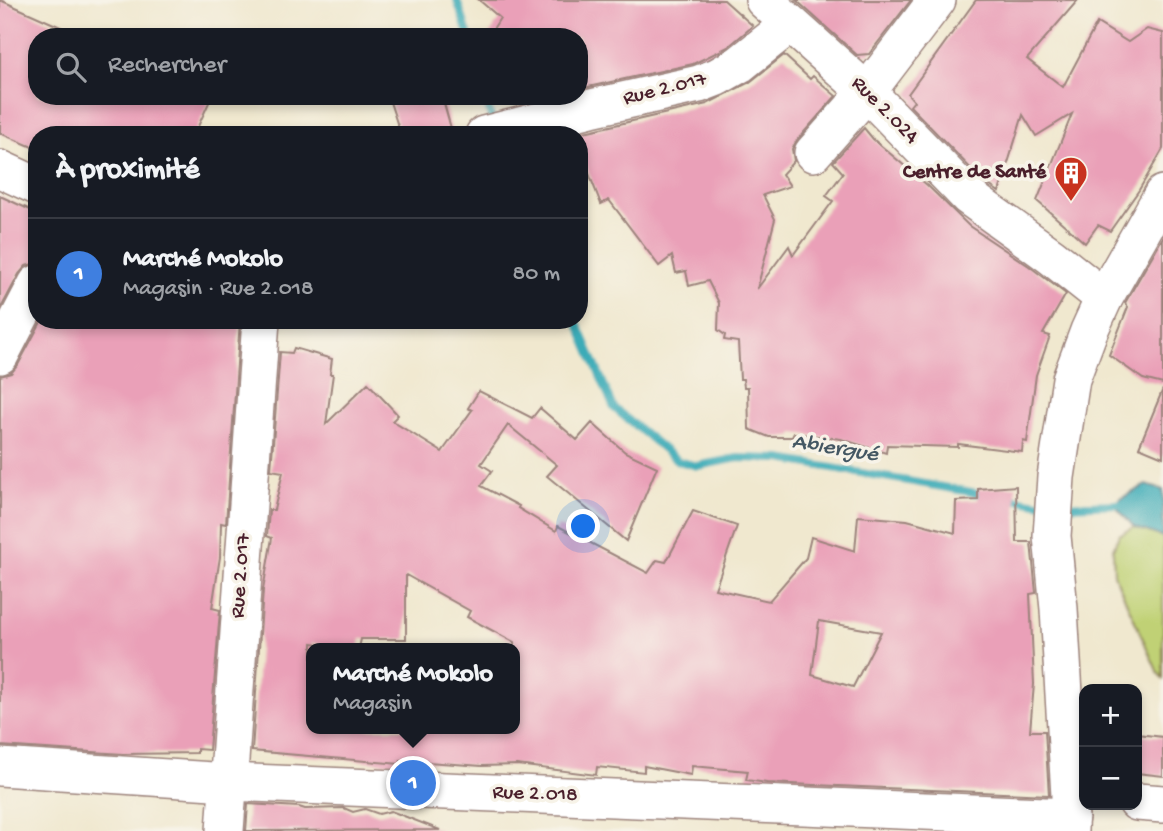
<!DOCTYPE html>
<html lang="fr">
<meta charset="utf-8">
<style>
:root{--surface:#171b24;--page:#20242c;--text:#f1f3f6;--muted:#9ea1a6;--line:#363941;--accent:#c8321e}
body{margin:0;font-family:"Gochi Hand",sans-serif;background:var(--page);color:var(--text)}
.controls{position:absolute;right:21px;bottom:21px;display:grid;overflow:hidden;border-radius:14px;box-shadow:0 4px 10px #0003}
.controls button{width:63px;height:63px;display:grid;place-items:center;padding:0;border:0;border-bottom:2px solid var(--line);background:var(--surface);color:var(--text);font:35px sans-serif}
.you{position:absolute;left:584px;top:527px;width:24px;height:24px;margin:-18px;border:5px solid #fff;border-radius:50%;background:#1a73e8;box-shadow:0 0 0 10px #1a73e833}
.badge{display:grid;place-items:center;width:46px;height:46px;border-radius:50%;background:var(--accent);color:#fff;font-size:23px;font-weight:700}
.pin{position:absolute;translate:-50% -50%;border:4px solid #fff;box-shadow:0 2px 7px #0006}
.popup{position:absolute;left:306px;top:643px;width:214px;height:91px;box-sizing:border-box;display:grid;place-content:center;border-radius:14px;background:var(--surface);filter:drop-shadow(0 2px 5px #0005);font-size:23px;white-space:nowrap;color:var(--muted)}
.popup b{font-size:26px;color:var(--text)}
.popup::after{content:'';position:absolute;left:50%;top:100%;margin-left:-14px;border:14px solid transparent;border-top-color:var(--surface)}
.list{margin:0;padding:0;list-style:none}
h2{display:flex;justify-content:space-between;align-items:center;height:91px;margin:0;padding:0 28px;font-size:30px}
h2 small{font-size:23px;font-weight:400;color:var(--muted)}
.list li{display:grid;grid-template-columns:46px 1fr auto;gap:21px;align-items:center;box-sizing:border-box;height:112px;padding:0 28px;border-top:2px solid var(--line)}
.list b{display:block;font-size:26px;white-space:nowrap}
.list p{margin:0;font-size:23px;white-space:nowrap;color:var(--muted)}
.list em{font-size:23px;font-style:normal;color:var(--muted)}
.icon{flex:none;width:38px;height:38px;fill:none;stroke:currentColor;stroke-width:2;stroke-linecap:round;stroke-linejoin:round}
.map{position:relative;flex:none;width:1163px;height:831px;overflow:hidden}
.search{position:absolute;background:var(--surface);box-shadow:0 4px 10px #0003;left:28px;top:28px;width:560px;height:77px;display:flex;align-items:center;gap:18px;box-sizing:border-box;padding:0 24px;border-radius:28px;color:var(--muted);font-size:26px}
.panel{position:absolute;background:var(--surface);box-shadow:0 4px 10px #0003;left:28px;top:126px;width:560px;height:203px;border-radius:28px}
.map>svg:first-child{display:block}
.green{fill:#c0d174;stroke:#857850;stroke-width:2}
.water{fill:#3babb7;stroke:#426571;stroke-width:2}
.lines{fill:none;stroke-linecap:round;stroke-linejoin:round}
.stream{stroke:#3babb7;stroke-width:8}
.building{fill:#eaa0b8;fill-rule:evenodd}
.minor-casing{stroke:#9d847d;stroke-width:40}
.minor{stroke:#fff;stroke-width:37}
.labels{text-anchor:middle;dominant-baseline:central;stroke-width:7;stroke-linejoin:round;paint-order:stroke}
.street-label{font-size:21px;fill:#4a1f2b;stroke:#f7f3e8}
.poi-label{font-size:21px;font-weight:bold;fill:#4a1f2b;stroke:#f7f3e8;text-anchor:end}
.water-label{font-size:23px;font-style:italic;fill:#445763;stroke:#f7f3e8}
</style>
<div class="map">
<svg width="1163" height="831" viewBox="0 0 1163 831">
<rect width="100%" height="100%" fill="#f7f3e8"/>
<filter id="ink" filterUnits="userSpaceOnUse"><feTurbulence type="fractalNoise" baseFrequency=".0143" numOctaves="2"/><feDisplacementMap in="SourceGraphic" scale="14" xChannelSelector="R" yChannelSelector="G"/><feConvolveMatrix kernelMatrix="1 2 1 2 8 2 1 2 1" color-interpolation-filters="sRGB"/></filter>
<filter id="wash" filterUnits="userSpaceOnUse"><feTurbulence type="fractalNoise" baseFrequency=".00686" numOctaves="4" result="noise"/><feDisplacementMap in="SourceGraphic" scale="28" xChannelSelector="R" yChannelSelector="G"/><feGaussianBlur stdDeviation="1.57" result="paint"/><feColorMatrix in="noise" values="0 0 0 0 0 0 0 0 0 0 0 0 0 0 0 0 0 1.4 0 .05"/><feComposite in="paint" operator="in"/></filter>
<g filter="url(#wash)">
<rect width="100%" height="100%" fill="#f0e8cf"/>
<polygon class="green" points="1134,527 1163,537 1163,679 1158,673 1114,574 1113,549 1119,535"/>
<polygon class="water" points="1146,485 1163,490 1163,537 1134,527 1118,509 1120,499"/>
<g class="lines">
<g class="stream">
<polyline points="457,0 469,37"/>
<polyline points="485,96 493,124"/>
<polyline points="576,320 614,408 678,461 697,466 738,458 781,459 988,495"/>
<polyline points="1008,498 1044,504"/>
<polyline points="1063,506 1119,504 1127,506"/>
</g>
</g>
<g id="blocks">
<g class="building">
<polygon points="0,0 83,37 37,37 37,96 212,96 194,135 37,135 37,149 0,133"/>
<polygon points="479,0 724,0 753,26 728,47 693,64 579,89 579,37 488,37 500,18"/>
<polygon points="796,0 911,0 869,54 857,55"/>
<polygon points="976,0 1078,0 1027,59 1063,87 1097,23 1128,42 1147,29 1163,33 1163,149 1139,190 1110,231 1098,225 1085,243 1037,201 1072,114 1036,136 1023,115 999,192 983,181 910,106 914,101 908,94"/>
<polygon points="784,55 810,79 813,76 836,96 797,140 792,149 794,161 782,174 790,186 763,195 775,219 757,289 789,246 793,255 833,201 826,196 843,173 833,162 864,128 873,139 927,185 969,226 1029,266 1066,294 1043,334 1050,336 1036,375 1027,442 1023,441 1022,452 958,444 958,447 887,445 886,453 841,439 794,433 792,437 769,437 749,429 748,387 744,387 743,379 740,379 738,342 724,340 725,335 718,330 719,303 708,281 689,286 686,271 676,273 672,256 659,266 609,200 601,204 579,148 579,135 571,135 707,104 750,82"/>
<polygon points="388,96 442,96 452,132 441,135 401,135"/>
<polygon points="0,196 37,213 37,263 26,266 19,274 0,310"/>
<polygon points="1163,237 1163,384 1143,379 1109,355 1128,307 1125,303"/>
<polygon points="42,320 240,320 226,524 221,523 220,557 212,608 220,610 209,750 197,749 197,753 123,754 0,746 0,376 11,373 18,365"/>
<path d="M294,348L332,359L330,374H333L326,424L368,383L398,415L392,421L442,452L472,410L468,408L479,391L532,418L540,408L577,440L592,423L625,452L657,467L626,541L547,476L557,465L508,425L481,464L492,471L481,486L519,506L518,508L556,531L558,526L648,573L657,560L666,562L693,511L737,526L715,589L769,601L806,558L811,537L855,551L858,516L907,520L955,533L956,501L978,500V489L1016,486L1017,542H1031L1036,593L1030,594L1034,684L1030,731H1045L1049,795L767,783L746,780L748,771L692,766L691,775L644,766V772L597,767L596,775L517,765L482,766L401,760L400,764L252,751L263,590L272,538L267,536L269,510H274L283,472L271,470L280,352L292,353ZM406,575L470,611L467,617L514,642V729H312V643L344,648H359L361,639H406ZM819,621L881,632L853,687L812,675Z"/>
<polygon points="1163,389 1163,457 1139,447"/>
<polygon points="1137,734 1163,737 1163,776 1137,773"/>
<polygon points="248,804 299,807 305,809 344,808 353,812 365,809 379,814 391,811 440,830 246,831"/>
</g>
</g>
</g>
<g filter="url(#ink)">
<use href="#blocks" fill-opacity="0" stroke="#9d847d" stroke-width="2"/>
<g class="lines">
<defs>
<g id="minor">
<polyline points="764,0 867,92 969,197 1051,256 1104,298"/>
<polyline points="484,135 591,108 699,84 717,77 740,64 790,24"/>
<polyline points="813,153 867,92 937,0"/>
<polyline points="0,169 37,186"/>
<polyline points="0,355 37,284"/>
<polyline points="0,767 228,782 1070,817"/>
<polyline points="1137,802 1163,804"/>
<polyline points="225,831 261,320"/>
<polyline points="1069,831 1070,796 1059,609 1052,536 1056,477 1071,379 1089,331 1104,298 1163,194"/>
</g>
</defs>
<use href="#minor" class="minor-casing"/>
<use href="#minor" class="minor"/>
</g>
</g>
<defs>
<symbol id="building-pin" viewBox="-11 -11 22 30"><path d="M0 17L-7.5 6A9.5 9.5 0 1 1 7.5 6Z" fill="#c8321e" stroke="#f7f3e8"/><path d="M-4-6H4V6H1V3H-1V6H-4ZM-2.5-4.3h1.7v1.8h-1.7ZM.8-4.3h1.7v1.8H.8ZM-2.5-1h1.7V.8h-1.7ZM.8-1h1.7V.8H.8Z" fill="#fff"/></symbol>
</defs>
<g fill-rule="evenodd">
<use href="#building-pin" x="1052" y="154" width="38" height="52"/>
</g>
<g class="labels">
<g class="street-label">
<text transform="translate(665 90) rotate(-14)">Rue 2.017</text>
<text transform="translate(884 111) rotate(45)">Rue 2.024</text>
<text transform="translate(242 576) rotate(-86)">Rue 2.017</text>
<text transform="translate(535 795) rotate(2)">Rue 2.018</text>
</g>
<g class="poi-label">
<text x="1046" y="173">Centre de Santé</text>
</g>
<g class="water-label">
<text transform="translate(835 449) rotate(9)">Abiergué</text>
</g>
</g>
</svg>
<div class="controls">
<button>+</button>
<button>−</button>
</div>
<div class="you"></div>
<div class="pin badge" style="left:413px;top:783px;background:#3f7fe0">1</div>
<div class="popup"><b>Marché Mokolo</b>Magasin</div>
<div class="search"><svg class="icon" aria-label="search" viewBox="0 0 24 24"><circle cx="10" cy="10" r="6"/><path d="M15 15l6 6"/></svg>Rechercher</div>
<section class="panel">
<h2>À proximité<small></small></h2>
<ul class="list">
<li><span class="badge" style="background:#3f7fe0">1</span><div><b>Marché Mokolo</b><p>Magasin · Rue 2.018</p></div><em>80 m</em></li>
</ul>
</section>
</div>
